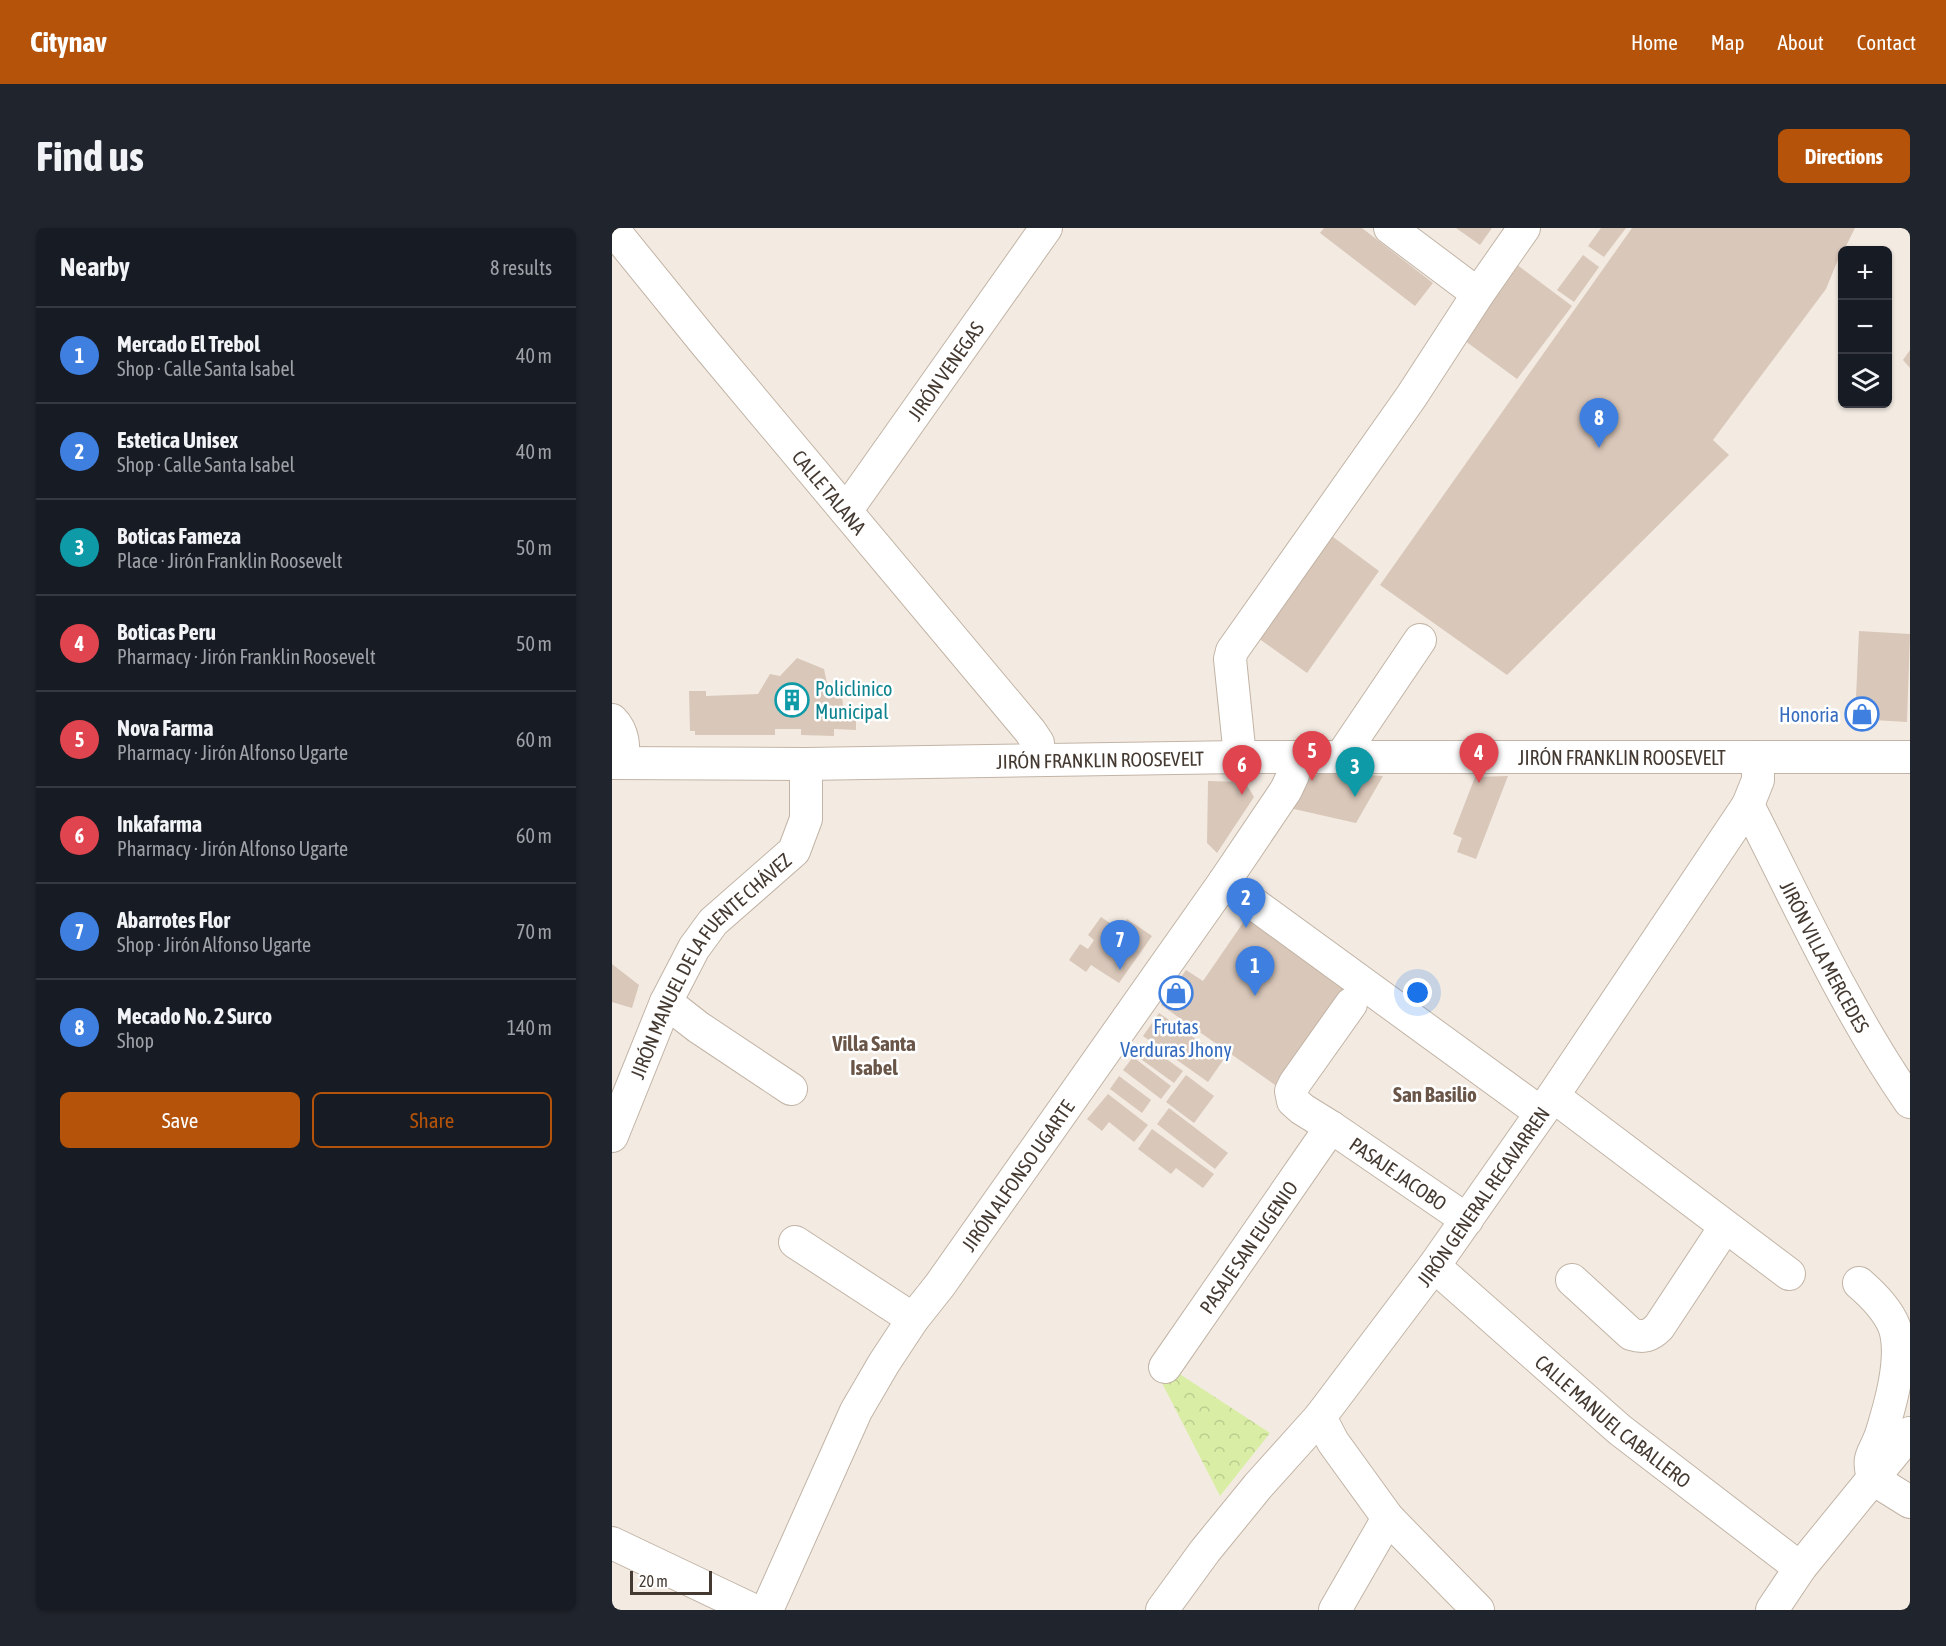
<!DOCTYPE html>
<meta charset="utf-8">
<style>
:root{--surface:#171b24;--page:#20242c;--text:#f1f3f6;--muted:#9ea1a6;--line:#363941;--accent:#b45309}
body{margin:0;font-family:"Asap Condensed",sans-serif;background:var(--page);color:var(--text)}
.controls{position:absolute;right:18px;top:18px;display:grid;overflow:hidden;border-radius:9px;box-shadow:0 2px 4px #0004}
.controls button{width:54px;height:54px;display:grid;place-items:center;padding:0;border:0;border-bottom:2px solid var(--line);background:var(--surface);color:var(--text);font:30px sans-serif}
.scale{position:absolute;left:18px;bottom:15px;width:82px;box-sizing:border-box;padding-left:6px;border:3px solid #453a32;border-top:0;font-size:16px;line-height:21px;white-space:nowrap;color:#453a32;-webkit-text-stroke:4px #fff;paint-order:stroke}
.you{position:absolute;left:806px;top:765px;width:21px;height:21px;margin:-15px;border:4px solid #fff;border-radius:50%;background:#1a73e8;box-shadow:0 0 0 9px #1a73e833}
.badge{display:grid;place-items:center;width:39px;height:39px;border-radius:50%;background:var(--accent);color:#fff;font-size:20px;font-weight:700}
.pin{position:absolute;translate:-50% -50px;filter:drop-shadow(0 2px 3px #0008)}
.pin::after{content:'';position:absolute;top:32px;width:21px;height:18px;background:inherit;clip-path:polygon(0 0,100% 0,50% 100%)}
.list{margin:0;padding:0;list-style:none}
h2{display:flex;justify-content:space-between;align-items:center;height:78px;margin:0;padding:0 24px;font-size:26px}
h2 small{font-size:20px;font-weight:400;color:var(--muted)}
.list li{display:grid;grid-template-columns:39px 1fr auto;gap:18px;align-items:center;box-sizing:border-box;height:96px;padding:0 24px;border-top:2px solid var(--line)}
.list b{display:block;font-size:22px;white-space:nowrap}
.list p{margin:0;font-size:20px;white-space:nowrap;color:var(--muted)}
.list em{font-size:20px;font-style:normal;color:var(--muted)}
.actions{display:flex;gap:12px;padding:18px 24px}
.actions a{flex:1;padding:14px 0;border:2px solid var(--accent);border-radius:9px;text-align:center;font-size:21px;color:var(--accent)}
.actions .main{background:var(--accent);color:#fff}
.icon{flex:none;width:33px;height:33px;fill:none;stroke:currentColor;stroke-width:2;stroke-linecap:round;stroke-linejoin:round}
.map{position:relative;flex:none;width:1298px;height:1382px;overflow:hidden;border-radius:9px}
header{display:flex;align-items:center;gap:36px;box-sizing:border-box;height:84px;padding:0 30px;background:var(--accent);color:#fff}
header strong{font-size:28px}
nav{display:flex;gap:33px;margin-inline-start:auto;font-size:21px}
.intro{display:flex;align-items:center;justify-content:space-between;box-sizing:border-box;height:144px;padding:0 36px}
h1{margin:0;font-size:42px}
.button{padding:15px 27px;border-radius:9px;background:var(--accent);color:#fff;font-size:21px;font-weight:700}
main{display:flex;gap:36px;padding:0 36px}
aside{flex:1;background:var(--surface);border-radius:9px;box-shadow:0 2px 4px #0004}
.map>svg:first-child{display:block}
.forest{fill:url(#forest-crowns)}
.building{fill:#d9c7b9}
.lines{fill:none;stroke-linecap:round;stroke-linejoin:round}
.minor-casing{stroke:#c2b4a6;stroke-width:34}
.minor{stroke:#fff;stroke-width:32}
.labels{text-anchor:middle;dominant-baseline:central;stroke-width:5;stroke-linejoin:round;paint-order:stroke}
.street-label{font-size:20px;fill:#453a32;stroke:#fff}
.culture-label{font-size:20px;fill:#0d838f;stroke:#fff;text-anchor:start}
.shop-label{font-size:20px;fill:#366cbe;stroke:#fff;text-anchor:end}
.neighbourhood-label{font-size:21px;font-weight:bold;fill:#695648;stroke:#fff}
</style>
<header>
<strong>Citynav</strong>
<nav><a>Home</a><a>Map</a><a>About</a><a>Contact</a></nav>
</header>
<div class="intro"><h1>Find us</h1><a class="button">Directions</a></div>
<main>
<aside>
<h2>Nearby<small>8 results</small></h2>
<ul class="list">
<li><span class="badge" style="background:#3f7fe0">1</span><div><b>Mercado El Trebol</b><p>Shop · Calle Santa Isabel</p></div><em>40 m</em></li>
<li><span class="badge" style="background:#3f7fe0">2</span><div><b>Estetica Unisex</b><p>Shop · Calle Santa Isabel</p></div><em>40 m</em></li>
<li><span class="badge" style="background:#0f9aa8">3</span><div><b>Boticas Fameza</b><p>Place · Jirón Franklin Roosevelt</p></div><em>50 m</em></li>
<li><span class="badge" style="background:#e0444e">4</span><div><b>Boticas Peru</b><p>Pharmacy · Jirón Franklin Roosevelt</p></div><em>50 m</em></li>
<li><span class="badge" style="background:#e0444e">5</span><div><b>Nova Farma</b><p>Pharmacy · Jirón Alfonso Ugarte</p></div><em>60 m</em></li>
<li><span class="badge" style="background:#e0444e">6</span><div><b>Inkafarma</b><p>Pharmacy · Jirón Alfonso Ugarte</p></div><em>60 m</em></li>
<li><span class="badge" style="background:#3f7fe0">7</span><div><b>Abarrotes Flor</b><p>Shop · Jirón Alfonso Ugarte</p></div><em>70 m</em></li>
<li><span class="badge" style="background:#3f7fe0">8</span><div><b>Mecado No. 2 Surco</b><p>Shop</p></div><em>140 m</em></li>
</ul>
<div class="actions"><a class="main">Save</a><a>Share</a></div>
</aside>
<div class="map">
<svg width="1298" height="1382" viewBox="0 0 1298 1382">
<defs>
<pattern id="forest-crowns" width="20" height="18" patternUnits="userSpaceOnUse" patternTransform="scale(1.5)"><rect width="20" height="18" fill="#d9eda5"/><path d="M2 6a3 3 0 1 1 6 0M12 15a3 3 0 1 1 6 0" fill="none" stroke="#bccc8e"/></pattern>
</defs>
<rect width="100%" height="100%" fill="#f3ebe2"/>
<polygon class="forest" points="563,1143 658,1205 608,1268 550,1155"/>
<g class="building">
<polygon points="712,0 750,0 821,55 803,78 708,5"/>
<polygon points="844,0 880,0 868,17"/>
<polygon points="989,0 1014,0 992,29 976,18"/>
<polygon points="1020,0 1243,0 1232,22 1230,22 1214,61 1101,212 1117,227 895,447 768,357"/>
<polygon points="971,27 987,39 962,74 945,62"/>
<polygon points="900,33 960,78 905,151 845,107"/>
<polygon points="1298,122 1298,140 1291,132"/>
<polygon points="713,303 767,343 695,445 639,405"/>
<polygon points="1247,403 1298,406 1295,494 1243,491"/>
<polygon points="185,430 212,441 215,455 229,461 231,477 244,482 244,502 222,501 222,508 189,507 189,501 163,501 163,507 83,507 83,503 78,503 77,463 94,463 94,468 146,466 158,446 168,448"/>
<polygon points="709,545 741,546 771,548 744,595 673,579 689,553"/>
<polygon points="896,548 864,631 845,624 850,610 841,606 863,549"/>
<polygon points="596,553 633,554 642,569 605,625 595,615"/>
<polygon points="637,686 738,756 666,859 549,777 574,742 591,753"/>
<polygon points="489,689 508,702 515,691 540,708 507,755 479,737 474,744 457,732 468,716 476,721 482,712 476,707"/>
<polygon points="0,736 27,757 20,780 0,774"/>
<polygon points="547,785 612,831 596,854 531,808"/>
<polygon points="535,817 571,843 562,855 526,829"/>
<polygon points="521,829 559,858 549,871 511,842"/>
<polygon points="574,847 602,868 582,895 554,874"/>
<polygon points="507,848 539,872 530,885 498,861"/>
<polygon points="496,866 536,897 522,914 497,894 490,903 475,891"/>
<polygon points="557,880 616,925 603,941 545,896"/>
<polygon points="540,901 602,946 591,960 564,940 559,946 526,921"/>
</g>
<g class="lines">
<defs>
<g id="minor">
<path id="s1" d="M0,0L94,116L418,503L426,515L427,532"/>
<polyline points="778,0 866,66"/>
<path id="s2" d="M234,283L434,0"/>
<path d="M0,492C12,504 12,519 11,535"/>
<polyline points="628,529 618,431 620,423 799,169 866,66 912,0"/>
<polyline points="729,529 808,412"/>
<path id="s3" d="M0,535L194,536L628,529H1298"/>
<path id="s4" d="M1136,577C1187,677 1234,782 1298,874"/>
<polyline points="612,654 929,885"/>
<polyline points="54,774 86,799 179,861"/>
<path id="s5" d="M739,776L683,855L679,863L681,873L690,881L719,899L855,992"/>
<polyline points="941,868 1177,1046"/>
<path id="s6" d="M0,908L54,774L82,720L101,694L182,623L194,591V536"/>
<polyline points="183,1014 301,1091"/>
<path id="s7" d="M822,1038L1008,1202L1188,1340"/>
<path d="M960,1052L1019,1106C1032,1110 1038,1108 1047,1099L1113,999"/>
<path d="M1247,1055C1261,1067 1275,1081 1282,1098C1293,1128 1278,1178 1269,1207C1261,1229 1255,1226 1261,1251L1298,1274"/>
<path id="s8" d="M553,1139L719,899"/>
<polyline points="708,1189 721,1214 776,1290 866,1382"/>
<polyline points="0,1315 141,1382"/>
<path id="s9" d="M155,1382L244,1183L272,1135L301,1091L328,1057L612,654L674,562L681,547V529"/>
<path id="s10" d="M550,1382L593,1323L646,1258L708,1189L822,1038L941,868L1136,577L1146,552V529"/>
<polyline points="723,1382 776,1290"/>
<polyline points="1160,1382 1188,1340 1298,1205"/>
</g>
</defs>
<use href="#minor" class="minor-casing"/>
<use href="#minor" class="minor"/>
</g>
<defs>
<symbol id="building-ring" viewBox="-11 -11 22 22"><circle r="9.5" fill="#fff" stroke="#0f9aa8" stroke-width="1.5"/><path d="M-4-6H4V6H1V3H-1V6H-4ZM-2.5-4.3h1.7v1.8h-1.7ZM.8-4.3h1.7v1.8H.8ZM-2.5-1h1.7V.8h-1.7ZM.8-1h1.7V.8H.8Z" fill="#0f9aa8"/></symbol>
<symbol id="shop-ring" viewBox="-11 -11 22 22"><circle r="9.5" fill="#fff" stroke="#3f7fe0" stroke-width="1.5"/><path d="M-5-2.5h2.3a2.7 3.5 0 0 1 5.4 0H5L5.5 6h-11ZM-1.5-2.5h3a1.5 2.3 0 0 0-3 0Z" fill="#3f7fe0"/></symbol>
</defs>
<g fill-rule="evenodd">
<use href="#building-ring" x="161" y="453" width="38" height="38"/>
<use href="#shop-ring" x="1231" y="467" width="38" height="38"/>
<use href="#shop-ring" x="545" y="746" width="38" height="38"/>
</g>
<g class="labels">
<g class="street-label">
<text stroke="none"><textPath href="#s2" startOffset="172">JIRÓN VENEGAS</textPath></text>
<text stroke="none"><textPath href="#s1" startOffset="342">CALLE TALANA</textPath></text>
<text stroke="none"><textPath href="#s3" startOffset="1010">JIRÓN FRANKLIN ROOSEVELT</textPath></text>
<text stroke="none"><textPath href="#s3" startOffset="488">JIRÓN FRANKLIN ROOSEVELT</textPath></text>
<text stroke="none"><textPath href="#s4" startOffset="170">JIRÓN VILLA MERCEDES</textPath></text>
<text stroke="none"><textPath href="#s6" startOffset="200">JIRÓN MANUEL DE LA FUENTE CHÁVEZ</textPath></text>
<text stroke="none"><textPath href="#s5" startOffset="244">PASAJE JACOBO</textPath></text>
<text stroke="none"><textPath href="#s9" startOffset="504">JIRÓN ALFONSO UGARTE</textPath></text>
<text stroke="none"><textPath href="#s10" startOffset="524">JIRÓN GENERAL RECAVARREN</textPath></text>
<text stroke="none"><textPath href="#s8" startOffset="146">PASAJE SAN EUGENIO</textPath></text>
<text stroke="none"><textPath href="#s7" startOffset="237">CALLE MANUEL CABALLERO</textPath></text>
</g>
<g class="culture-label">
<text x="203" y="460">Policlinico<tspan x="203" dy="23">Municipal</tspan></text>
</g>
<g class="shop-label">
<text x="1227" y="486">Honoria</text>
<text x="564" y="798" text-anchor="middle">Frutas<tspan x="564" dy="23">Verduras Jhony</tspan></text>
</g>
<g class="neighbourhood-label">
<text x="262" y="815">Villa Santa<tspan x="262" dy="24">Isabel</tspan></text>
<text x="823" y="866">San Basilio</text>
</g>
</g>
</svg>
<div class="controls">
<button>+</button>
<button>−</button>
<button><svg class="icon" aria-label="layers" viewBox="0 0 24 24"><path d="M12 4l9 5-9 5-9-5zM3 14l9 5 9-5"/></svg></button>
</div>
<div class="scale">20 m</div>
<div class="you"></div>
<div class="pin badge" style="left:643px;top:768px;background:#3f7fe0">1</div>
<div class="pin badge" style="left:634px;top:700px;background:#3f7fe0">2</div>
<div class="pin badge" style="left:743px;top:569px;background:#0f9aa8">3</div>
<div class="pin badge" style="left:867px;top:555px;background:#e0444e">4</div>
<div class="pin badge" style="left:700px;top:553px;background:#e0444e">5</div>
<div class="pin badge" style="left:630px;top:567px;background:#e0444e">6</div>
<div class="pin badge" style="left:508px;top:742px;background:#3f7fe0">7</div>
<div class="pin badge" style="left:987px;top:220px;background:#3f7fe0">8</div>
</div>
</main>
